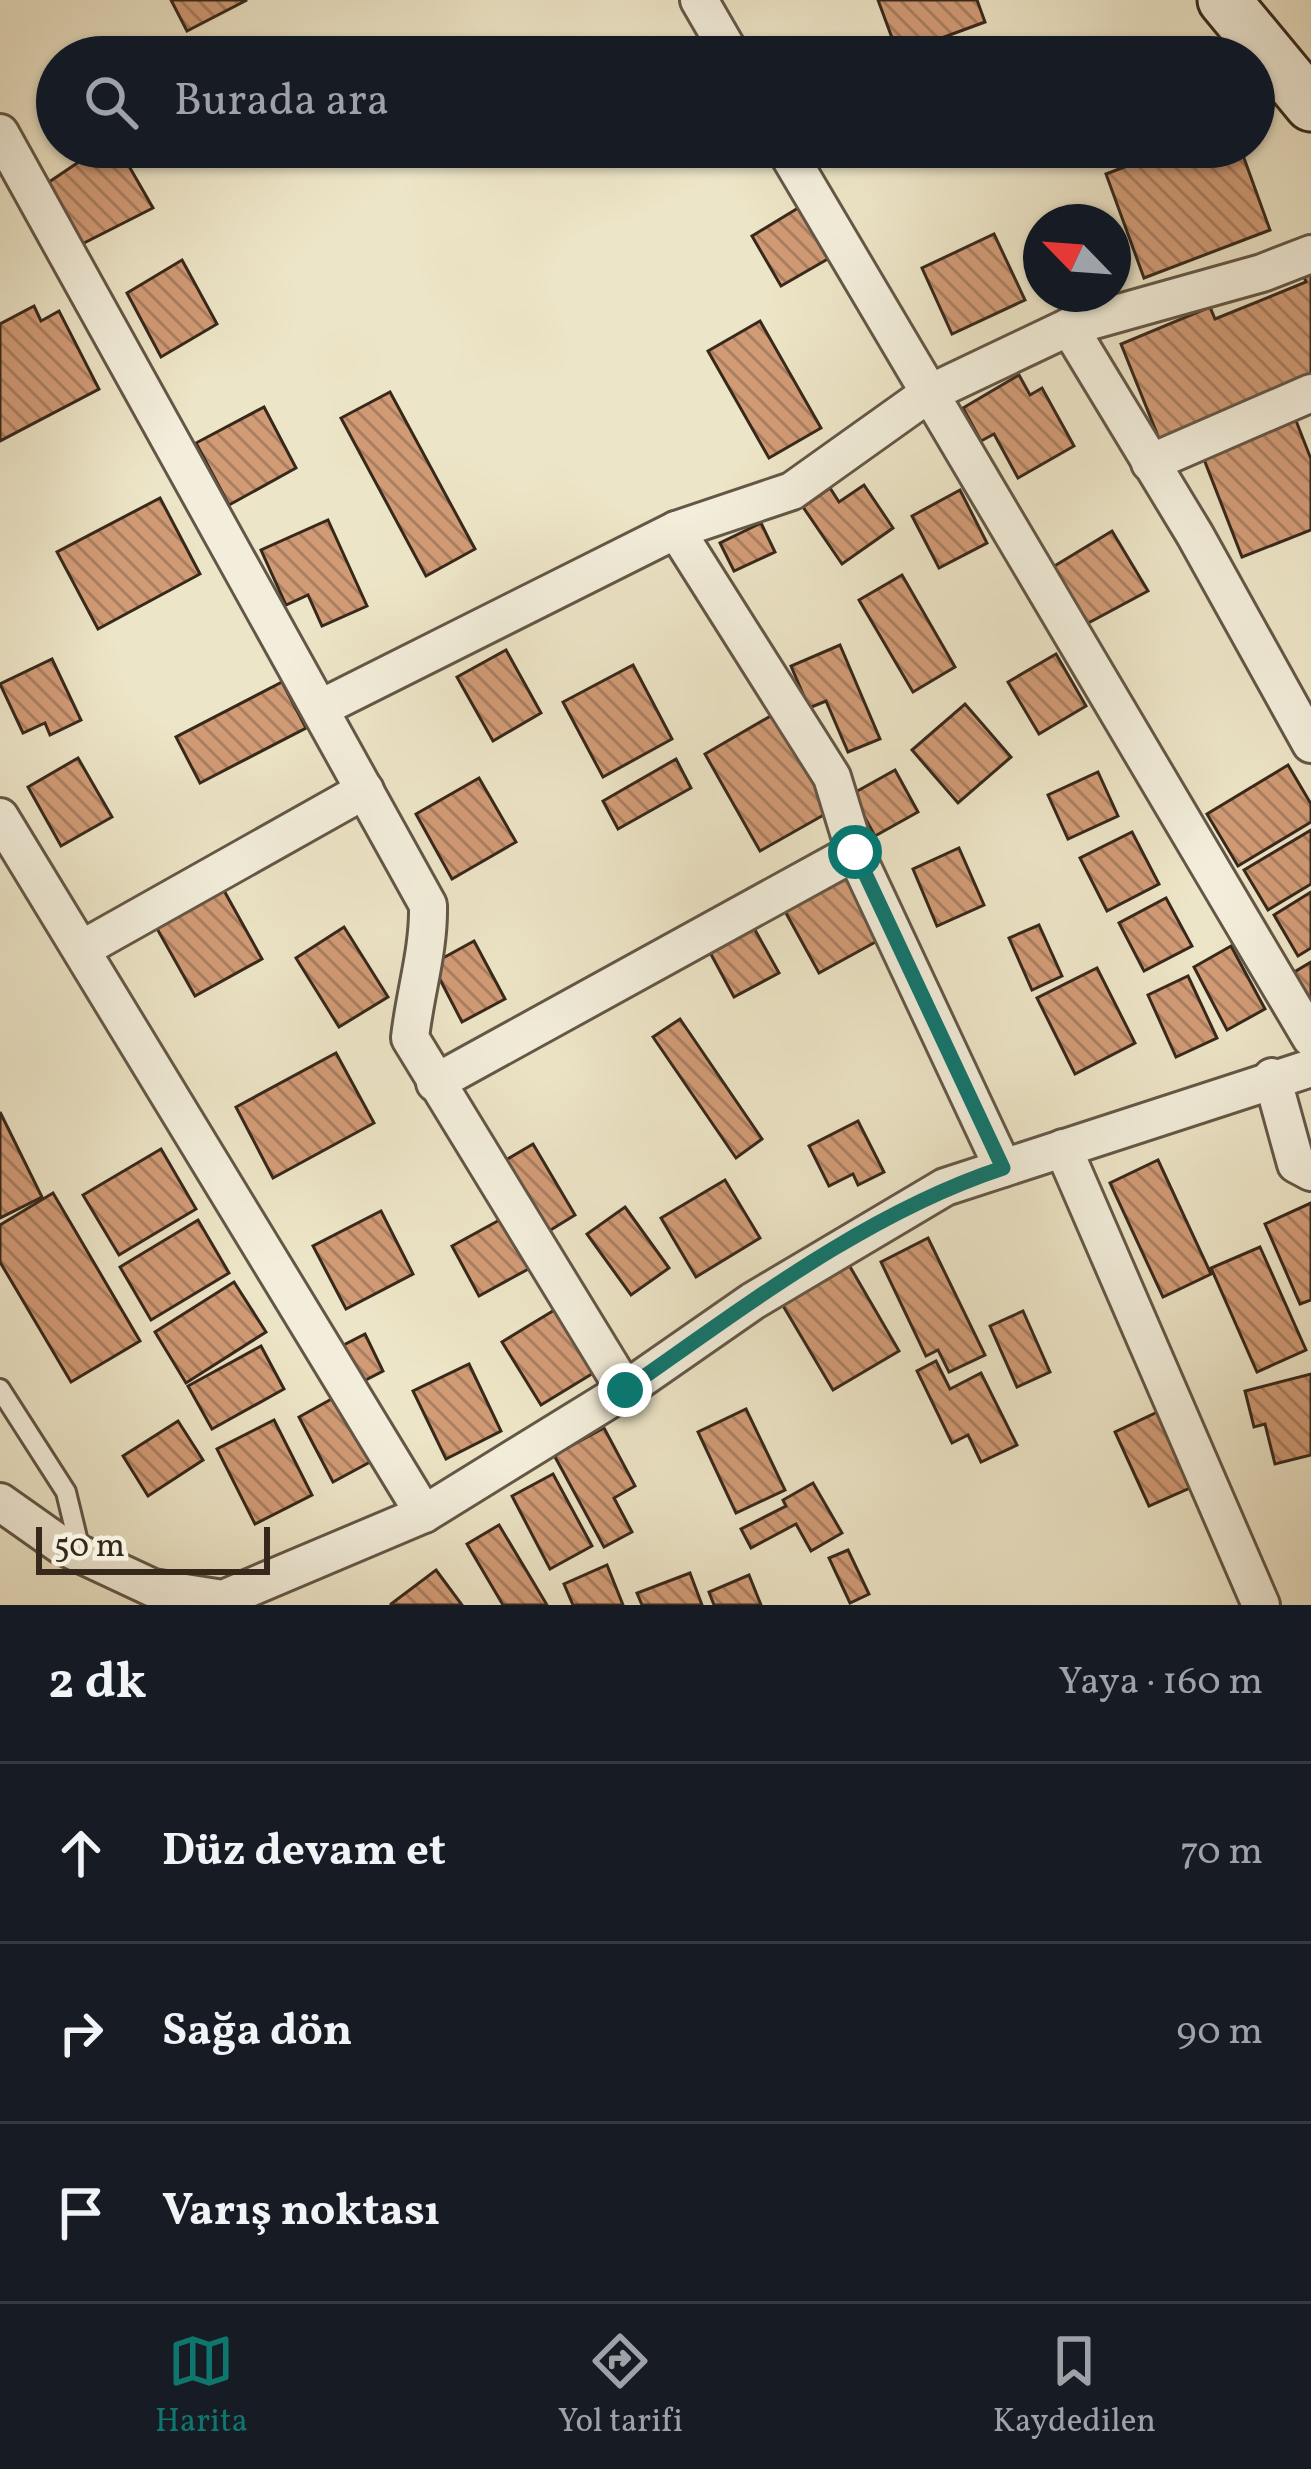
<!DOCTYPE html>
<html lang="tr">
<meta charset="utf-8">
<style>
:root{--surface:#171b24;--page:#20242c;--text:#f1f3f6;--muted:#9ea1a6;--line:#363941;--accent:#0f766e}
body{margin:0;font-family:Vollkorn,serif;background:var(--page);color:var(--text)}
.compass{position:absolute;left:1023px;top:204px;width:108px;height:108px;border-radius:50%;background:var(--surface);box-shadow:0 3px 9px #0004;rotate:295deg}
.scale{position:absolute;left:36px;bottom:30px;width:234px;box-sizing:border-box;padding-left:12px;border:6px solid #37281c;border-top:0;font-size:33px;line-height:42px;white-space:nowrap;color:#37281c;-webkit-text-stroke:9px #f3eedb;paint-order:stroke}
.stop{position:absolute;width:36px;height:36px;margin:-27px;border:9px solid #0f766e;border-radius:50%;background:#fff}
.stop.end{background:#0f766e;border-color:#fff;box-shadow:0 3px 12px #0008}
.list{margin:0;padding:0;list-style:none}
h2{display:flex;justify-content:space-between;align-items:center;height:156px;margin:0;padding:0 48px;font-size:51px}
h2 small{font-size:39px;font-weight:400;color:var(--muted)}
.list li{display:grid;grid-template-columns:78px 1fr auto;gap:36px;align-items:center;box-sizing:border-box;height:180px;padding:0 48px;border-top:3px solid var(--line)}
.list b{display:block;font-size:45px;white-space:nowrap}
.list em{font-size:39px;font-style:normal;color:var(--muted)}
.icon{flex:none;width:66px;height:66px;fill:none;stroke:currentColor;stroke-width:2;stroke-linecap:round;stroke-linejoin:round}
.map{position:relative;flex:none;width:1311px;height:1605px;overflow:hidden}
.search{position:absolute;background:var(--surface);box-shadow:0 3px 9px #0004;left:36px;right:36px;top:36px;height:132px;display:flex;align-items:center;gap:30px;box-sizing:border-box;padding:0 42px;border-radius:66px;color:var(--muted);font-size:45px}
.sheet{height:696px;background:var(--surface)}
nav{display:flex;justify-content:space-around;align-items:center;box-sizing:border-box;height:168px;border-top:3px solid var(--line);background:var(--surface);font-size:33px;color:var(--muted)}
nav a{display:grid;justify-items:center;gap:6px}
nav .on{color:var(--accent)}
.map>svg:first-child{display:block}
.building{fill:url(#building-back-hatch);stroke:#37281c;stroke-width:3}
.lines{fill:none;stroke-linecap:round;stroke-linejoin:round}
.lane-casing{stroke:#645747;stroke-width:24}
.street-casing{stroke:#645747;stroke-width:42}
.secondary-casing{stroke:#37281c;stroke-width:57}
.lane{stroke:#f3eedb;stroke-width:18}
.street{stroke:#f3eedb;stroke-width:36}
.secondary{stroke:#f3eedb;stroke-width:51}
.route{stroke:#0f766e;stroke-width:15}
</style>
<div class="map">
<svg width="1311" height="1605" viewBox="0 0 1311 1605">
<defs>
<pattern id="building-back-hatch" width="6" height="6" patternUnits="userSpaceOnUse" patternTransform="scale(3)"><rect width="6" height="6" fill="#d19b76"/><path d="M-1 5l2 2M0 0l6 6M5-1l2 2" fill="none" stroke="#aa7e60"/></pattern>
</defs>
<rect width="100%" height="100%" fill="#ede5c7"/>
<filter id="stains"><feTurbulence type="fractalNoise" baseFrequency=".00167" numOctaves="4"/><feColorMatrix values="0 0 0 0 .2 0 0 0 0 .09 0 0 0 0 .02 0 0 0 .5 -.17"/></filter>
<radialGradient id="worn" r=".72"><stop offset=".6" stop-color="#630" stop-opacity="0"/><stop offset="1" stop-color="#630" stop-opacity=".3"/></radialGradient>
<g class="building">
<polygon points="171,0 247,0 187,31"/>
<polygon points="878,0 977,0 985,22 898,54"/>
<polygon points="101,147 118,147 153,208 82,244 49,182"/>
<polygon points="1177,147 1240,147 1270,230 1144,278 1106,174"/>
<polygon points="803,205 833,256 781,286 752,236"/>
<polygon points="994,234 1025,300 952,334 922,268"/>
<polygon points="182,260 217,324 161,357 127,293"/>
<polygon points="1311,263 1311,385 1162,446 1121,344 1210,307 1215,319 1306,282 1300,267"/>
<polygon points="34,306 41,321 59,311 99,389 0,441 0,324"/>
<polygon points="760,321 821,428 769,458 708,351"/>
<polygon points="1019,375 1030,395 1042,388 1074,446 1018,478 994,434 981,441 963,408"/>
<polygon points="390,392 475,549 426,576 341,418"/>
<polygon points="264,407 296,468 229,505 196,443"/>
<polygon points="1293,413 1311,459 1311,530 1242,557 1200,449"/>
<polygon points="864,485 893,528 842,564 803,507 830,488 839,502"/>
<polygon points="960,490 987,543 939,568 912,516"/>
<polygon points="160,498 200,574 98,629 57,552"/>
<polygon points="328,520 367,606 322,626 308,595 286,605 261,550"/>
<polygon points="761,523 775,552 734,571 720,543"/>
<polygon points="1112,531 1148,591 1077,629 1043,573"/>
<polygon points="902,575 955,667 913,692 859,600"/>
<polygon points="840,645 880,739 848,752 826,701 809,708 791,666"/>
<polygon points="506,650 541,713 493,741 457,677"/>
<polygon points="1056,654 1086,706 1039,734 1008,682"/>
<polygon points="52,659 81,720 50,735 45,723 23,733 0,684"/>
<polygon points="633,665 672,739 603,777 563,702"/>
<polygon points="282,682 306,728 200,783 176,737"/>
<polygon points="965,704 1011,757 958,803 912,750"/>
<polygon points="781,710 836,808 760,851 705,754"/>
<polygon points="78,758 112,817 61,846 28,787"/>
<polygon points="676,759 691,788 618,829 603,801"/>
<polygon points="1288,765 1311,804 1311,822 1238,866 1207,814"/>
<polygon points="895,770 918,812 875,836 852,794"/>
<polygon points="1098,772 1118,816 1068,839 1048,795"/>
<polygon points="479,778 516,842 452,879 416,814"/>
<polygon points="1311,830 1311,884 1268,910 1244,870"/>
<polygon points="1132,832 1159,884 1107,911 1080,858"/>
<polygon points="959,848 984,905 937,926 913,869"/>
<polygon points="843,870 881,939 819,973 781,904"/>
<polygon points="222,887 262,959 195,996 155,925"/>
<polygon points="1311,892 1311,948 1298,956 1274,915"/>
<polygon points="1166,898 1192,946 1144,971 1119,923"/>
<polygon points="750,921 779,973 734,997 706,945"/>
<polygon points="1039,925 1062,976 1032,990 1009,938"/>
<polygon points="344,927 388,997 339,1027 296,958"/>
<polygon points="474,941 505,999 462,1022 432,964"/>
<polygon points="1231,946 1265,1009 1227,1030 1194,967"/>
<polygon points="1311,962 1311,1007 1286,977"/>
<polygon points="1097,968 1135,1043 1075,1074 1037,998"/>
<polygon points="1188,976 1217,1038 1176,1057 1148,995"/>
<polygon points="680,1019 762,1139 736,1158 653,1037"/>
<polygon points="336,1053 374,1123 273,1178 236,1107"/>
<polygon points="0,1112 42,1197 0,1218"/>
<polygon points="858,1121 884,1172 858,1185 853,1174 829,1186 809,1146"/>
<polygon points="533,1144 575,1215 536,1239 494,1167"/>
<polygon points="161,1149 196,1209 119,1255 83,1195"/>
<polygon points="1158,1160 1211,1274 1163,1297 1110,1183"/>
<polygon points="725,1180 760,1238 696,1277 661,1218"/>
<polygon points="53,1193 140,1341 71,1382 0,1262 0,1225"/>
<polygon points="1311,1203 1311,1300 1300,1304 1265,1224"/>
<polygon points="625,1207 669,1268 631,1295 587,1234"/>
<polygon points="381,1211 413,1274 346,1309 313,1246"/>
<polygon points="505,1217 532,1267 479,1296 452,1246"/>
<polygon points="198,1220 229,1273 151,1320 120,1267"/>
<polygon points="928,1238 985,1355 949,1372 938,1350 926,1356 881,1262"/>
<polygon points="1260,1247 1306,1350 1257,1372 1211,1268"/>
<polygon points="849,1265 899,1351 833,1390 782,1304"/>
<polygon points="234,1282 266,1332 186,1383 155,1332"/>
<polygon points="556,1309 595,1372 541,1405 502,1342"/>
<polygon points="1023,1311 1050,1372 1017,1387 990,1326"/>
<polygon points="365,1334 383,1371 356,1385 338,1348"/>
<polygon points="261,1346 284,1389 212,1429 188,1386"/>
<polygon points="936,1361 950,1389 981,1373 1017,1445 981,1462 968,1435 952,1443 917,1371"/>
<polygon points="469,1364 501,1431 446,1459 413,1391"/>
<polygon points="1311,1374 1311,1455 1275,1464 1265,1424 1254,1427 1245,1391"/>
<polygon points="337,1396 372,1461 333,1482 299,1417"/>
<polygon points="746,1409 785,1490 736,1513 698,1432"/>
<polygon points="1164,1409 1199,1484 1149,1506 1115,1432"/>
<polygon points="274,1420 312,1495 255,1524 217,1449"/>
<polygon points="178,1421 203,1460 148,1496 123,1456"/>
<polygon points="604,1428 635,1486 614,1498 632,1532 604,1547 554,1455"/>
<polygon points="553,1474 592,1546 550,1569 512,1496"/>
<polygon points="813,1483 842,1533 811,1551 796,1524 751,1548 741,1529 786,1506 783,1500"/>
<polygon points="499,1525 547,1605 503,1605 467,1544"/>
<polygon points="848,1550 869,1594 850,1603 829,1558"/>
<polygon points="607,1565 623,1605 573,1605 564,1584"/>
<polygon points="436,1570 462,1605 391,1605 391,1604"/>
<polygon points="690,1573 702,1605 642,1605 637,1593"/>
<polygon points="749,1575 761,1605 714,1605 709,1592"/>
</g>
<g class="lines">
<defs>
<polyline id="lane" points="0,1389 66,1492 81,1554"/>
<g id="street">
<polyline points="699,0 732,57"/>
<path d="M0,133L428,905C429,951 415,992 410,1038L625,1390"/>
<polyline points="784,147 1311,1038"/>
<polyline points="1069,327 1195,535 1311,744"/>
<polyline points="1150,463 1311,393"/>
<polyline points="676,530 832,777 855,852 1003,1168"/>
<polyline points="321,708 676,530 792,491 928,394 1069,327 1262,273 1311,254"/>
<polyline points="0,817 424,1514"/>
<polyline points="82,949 365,790"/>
<polyline points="1272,1077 1296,1164 1311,1172"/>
<polyline points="435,1083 855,852"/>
<polyline points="1063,1148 1261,1605"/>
<polyline points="0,1502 61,1545 153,1588 223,1599 424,1514 625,1390 753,1301 945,1187 1311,1068"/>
</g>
<polyline id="secondary" points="1224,0 1311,105"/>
</defs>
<use href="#lane" class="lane-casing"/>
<use href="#street" class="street-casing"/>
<use href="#secondary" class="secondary-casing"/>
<use href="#lane" class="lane"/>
<use href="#street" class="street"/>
<use href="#secondary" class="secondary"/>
</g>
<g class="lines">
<path class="route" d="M625,1390C743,1308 866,1213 1003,1168L855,852"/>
</g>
<rect width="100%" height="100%" filter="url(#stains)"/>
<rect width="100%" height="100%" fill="url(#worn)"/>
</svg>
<svg class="compass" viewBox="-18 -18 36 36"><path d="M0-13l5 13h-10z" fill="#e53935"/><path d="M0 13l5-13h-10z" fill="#9ea1a6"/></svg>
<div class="scale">50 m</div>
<div class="stop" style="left:855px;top:852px"></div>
<div class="stop end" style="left:625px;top:1390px"></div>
<div class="search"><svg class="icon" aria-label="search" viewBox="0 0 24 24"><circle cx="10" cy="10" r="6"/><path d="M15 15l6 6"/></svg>Burada ara</div>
</div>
<section class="sheet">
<h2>2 dk<small>Yaya · 160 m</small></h2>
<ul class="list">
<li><svg class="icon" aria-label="ahead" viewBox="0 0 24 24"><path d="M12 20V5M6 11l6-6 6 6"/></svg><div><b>Düz devam et</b></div><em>70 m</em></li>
<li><svg class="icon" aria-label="right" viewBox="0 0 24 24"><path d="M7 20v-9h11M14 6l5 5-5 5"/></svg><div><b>Sağa dön</b></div><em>90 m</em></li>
<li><svg class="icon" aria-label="arrive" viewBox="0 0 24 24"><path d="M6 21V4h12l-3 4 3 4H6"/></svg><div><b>Varış noktası</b></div></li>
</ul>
</section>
<nav>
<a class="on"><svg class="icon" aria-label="map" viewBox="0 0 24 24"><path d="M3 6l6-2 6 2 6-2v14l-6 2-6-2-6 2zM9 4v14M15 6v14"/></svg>Harita</a>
<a><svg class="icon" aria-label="directions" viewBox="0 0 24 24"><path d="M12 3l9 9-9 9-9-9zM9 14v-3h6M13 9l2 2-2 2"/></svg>Yol tarifi</a>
<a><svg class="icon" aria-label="saved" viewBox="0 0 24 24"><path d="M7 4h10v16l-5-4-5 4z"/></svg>Kaydedilen</a>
</nav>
